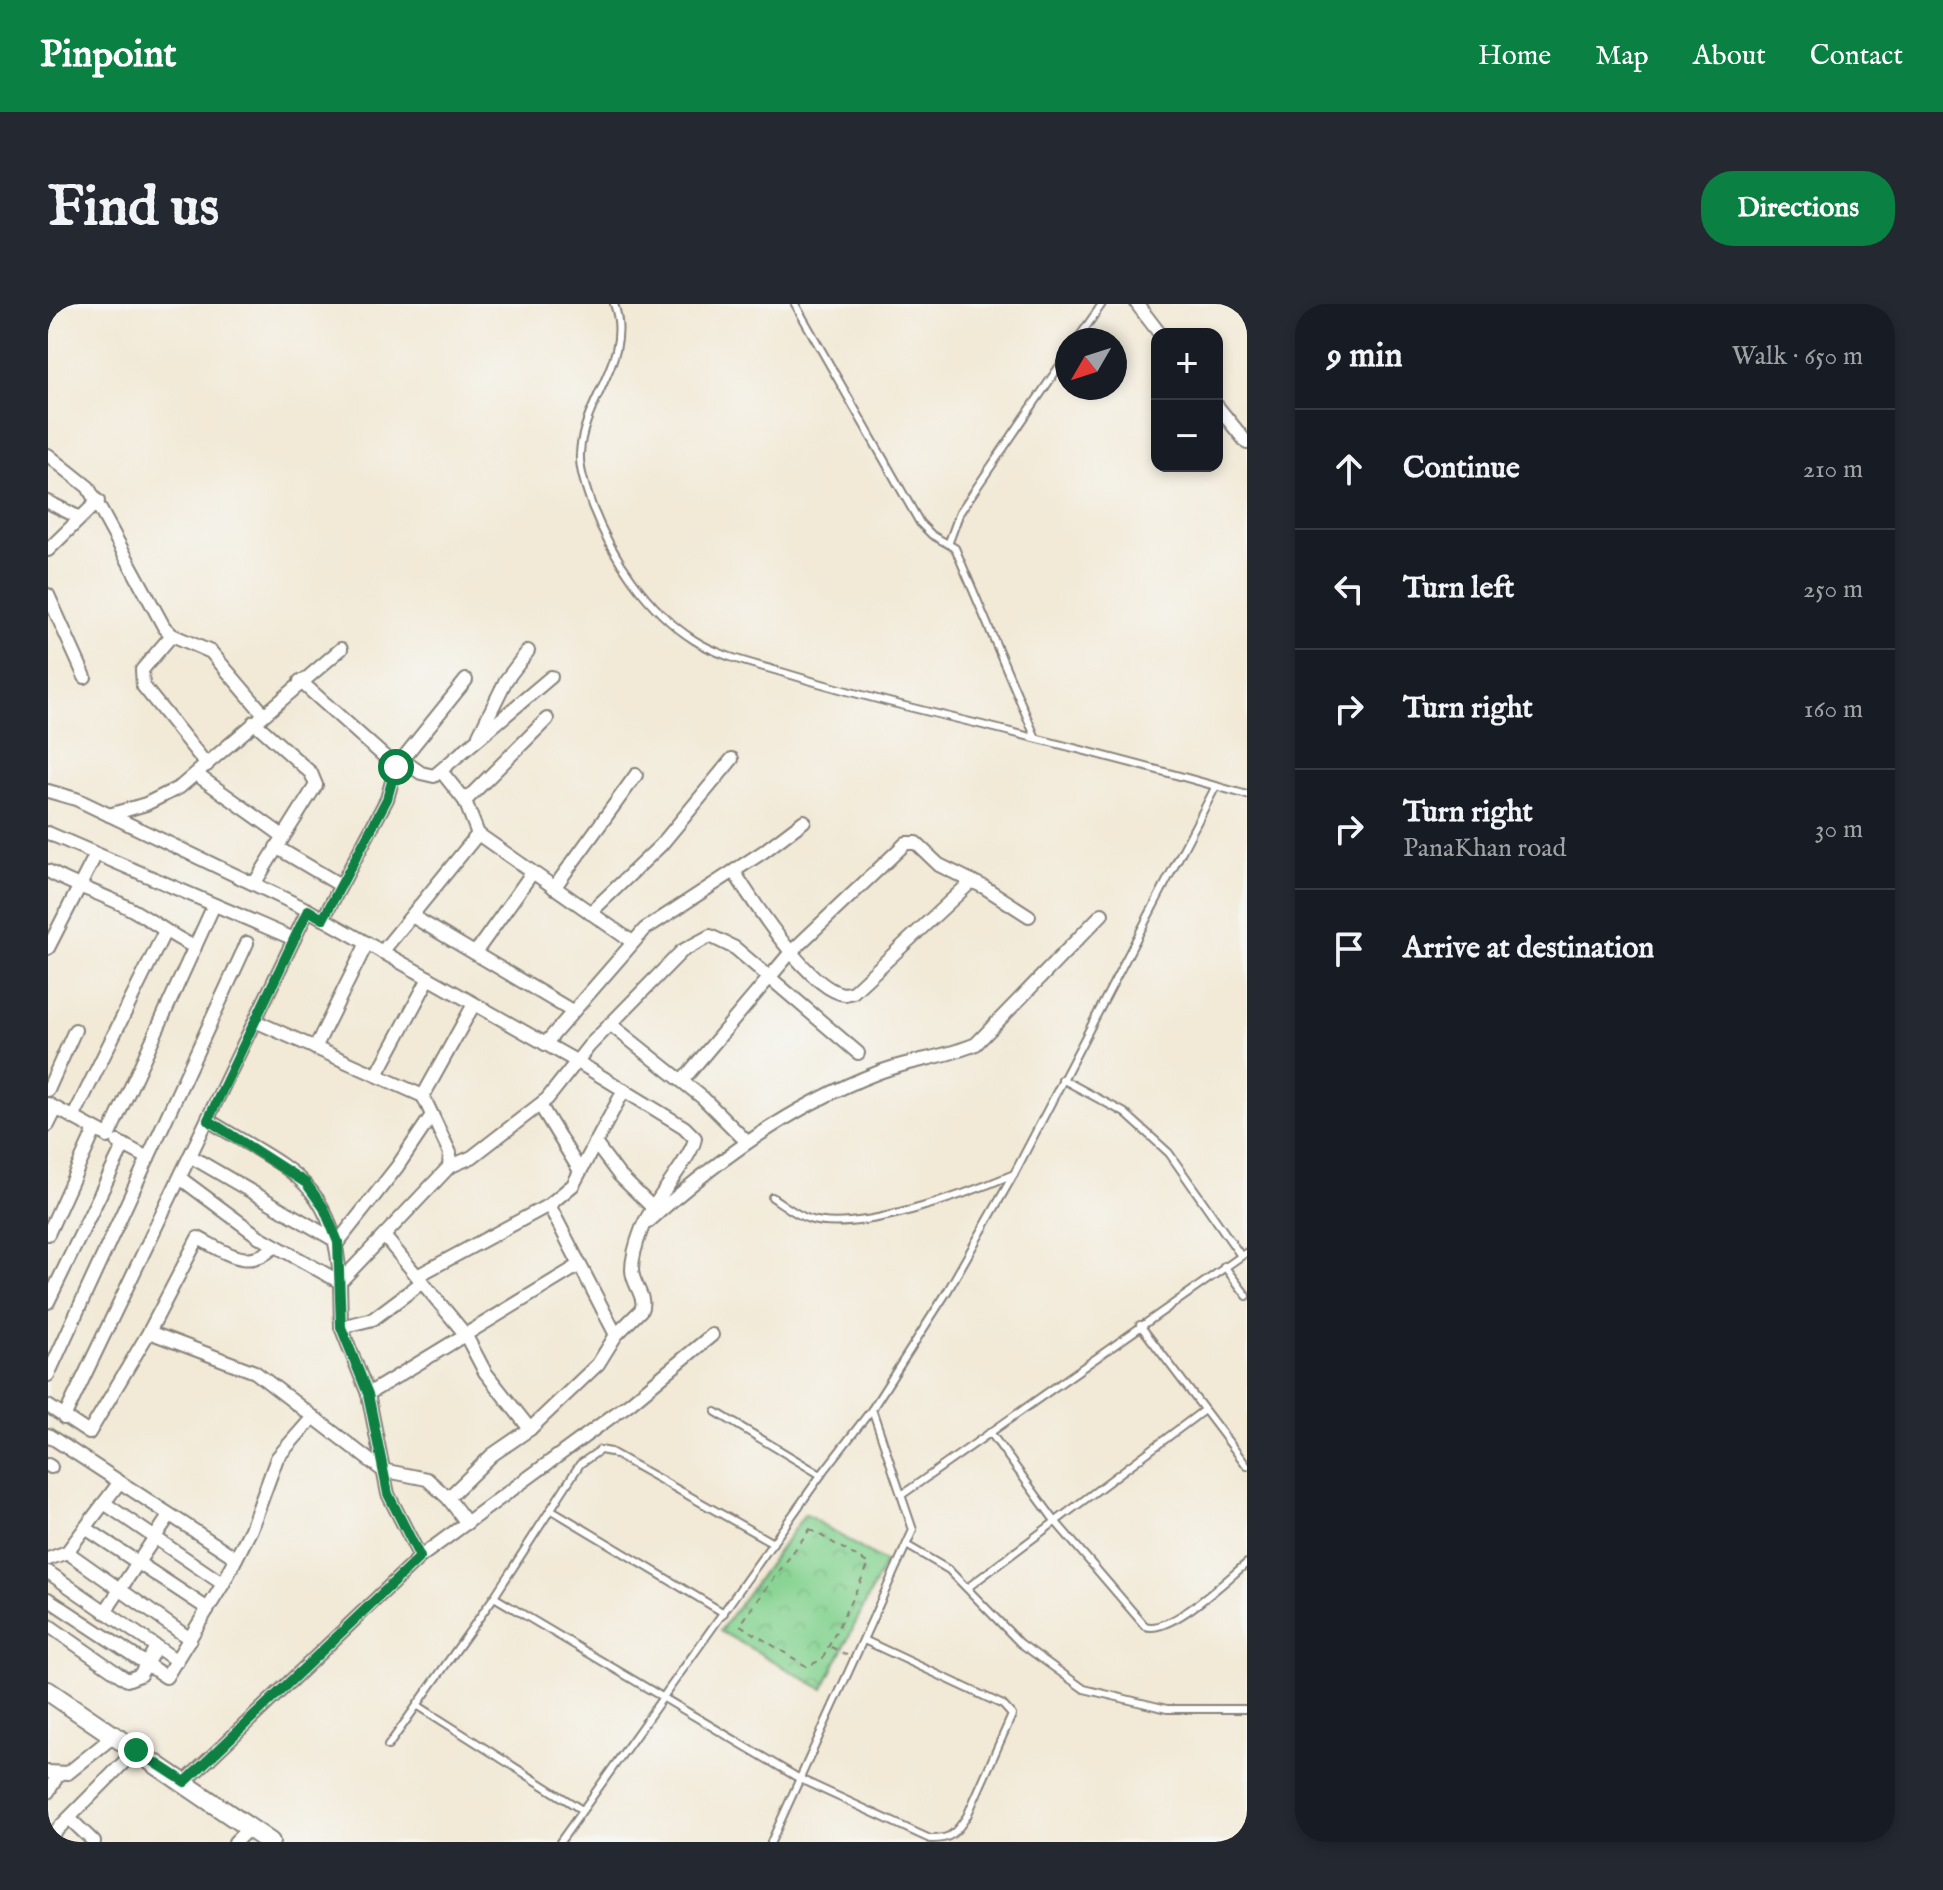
<!DOCTYPE html>
<meta charset="utf-8">
<style>
:root{--surface:#171b24;--page:#242831;--text:#f1f3f6;--muted:#9ea1a6;--line:#363941;--accent:#0b8043}
body{margin:0;font-family:"IM FELL English",serif;background:var(--page);color:var(--text)}
.controls{position:absolute;right:24px;top:24px;display:grid;overflow:hidden;border-radius:16px;box-shadow:0 4px 12px #0003}
.controls button{width:72px;height:72px;display:grid;place-items:center;padding:0;border:0;border-bottom:2px solid var(--line);background:var(--surface);color:var(--text);font:40px sans-serif}
.compass{position:absolute;left:1007px;top:24px;width:72px;height:72px;border-radius:50%;background:var(--surface);box-shadow:0 4px 12px #0003;rotate:231deg}
.stop{position:absolute;width:24px;height:24px;margin:-18px;border:6px solid #0b8043;border-radius:50%;background:#fff}
.stop.end{background:#0b8043;border-color:#fff;box-shadow:0 2px 8px #0008}
.list{margin:0;padding:0;list-style:none}
h2{display:flex;justify-content:space-between;align-items:center;height:104px;margin:0;padding:0 32px;font-size:34px}
h2 small{font-size:26px;font-weight:400;color:var(--muted)}
.list li{display:grid;grid-template-columns:52px 1fr auto;gap:24px;align-items:center;box-sizing:border-box;height:120px;padding:0 32px;border-top:2px solid var(--line)}
.list b{display:block;font-size:30px;white-space:nowrap}
.list p{margin:0;font-size:26px;white-space:nowrap;color:var(--muted)}
.list em{font-size:26px;font-style:normal;color:var(--muted)}
.icon{flex:none;width:44px;height:44px;fill:none;stroke:currentColor;stroke-width:2;stroke-linecap:round;stroke-linejoin:round}
.map{position:relative;flex:none;width:1199px;height:1538px;overflow:hidden;border-radius:32px}
header{display:flex;align-items:center;gap:48px;box-sizing:border-box;height:112px;padding:0 40px;background:var(--accent);color:#fff}
header strong{font-size:38px}
nav{display:flex;gap:44px;margin-inline-start:auto;font-size:28px}
.intro{display:flex;align-items:center;justify-content:space-between;box-sizing:border-box;height:192px;padding:0 48px}
h1{margin:0;font-size:56px}
.button{padding:20px 36px;border-radius:32px;background:var(--accent);color:#fff;font-size:28px;font-weight:700}
main{display:flex;gap:48px;padding:0 48px}
aside{flex:1;background:var(--surface);border-radius:32px;box-shadow:0 4px 12px #0003}
.map>svg:first-child{display:block}
.park{fill:url(#park-crowns);stroke:#507856;stroke-width:2}
.lines{fill:none;stroke-linecap:round;stroke-linejoin:round}
.lane-casing{stroke:#878279;stroke-width:10}
.street-casing{stroke:#878279;stroke-width:16}
.secondary-casing{stroke:#878279;stroke-width:22}
.path{stroke:#878279;stroke-width:2;stroke-dasharray:6 6;stroke-linecap:butt}
.lane{stroke:#fff;stroke-width:6}
.street{stroke:#fff;stroke-width:12}
.secondary{stroke:#fff;stroke-width:18}
.route{stroke:#0b8043;stroke-width:10}
</style>
<header>
<strong>Pinpoint</strong>
<nav><a>Home</a><a>Map</a><a>About</a><a>Contact</a></nav>
</header>
<div class="intro"><h1>Find us</h1><a class="button">Directions</a></div>
<main>
<div class="map">
<svg width="1199" height="1538" viewBox="0 0 1199 1538">
<defs>
<pattern id="park-crowns" width="20" height="18" patternUnits="userSpaceOnUse" patternTransform="scale(2)"><rect width="20" height="18" fill="#85d391"/><path d="M2 6a3 3 0 1 1 6 0M12 15a3 3 0 1 1 6 0" fill="none" stroke="#72b57c"/></pattern>
</defs>
<rect width="100%" height="100%" fill="#f6f6f2"/>
<filter id="ink" filterUnits="userSpaceOnUse"><feTurbulence type="fractalNoise" baseFrequency=".0125" numOctaves="2"/><feDisplacementMap in="SourceGraphic" scale="16" xChannelSelector="R" yChannelSelector="G"/><feConvolveMatrix kernelMatrix="1 2 1 2 8 2 1 2 1" color-interpolation-filters="sRGB"/></filter>
<filter id="wash" filterUnits="userSpaceOnUse"><feTurbulence type="fractalNoise" baseFrequency=".006" numOctaves="4" result="noise"/><feDisplacementMap in="SourceGraphic" scale="32" xChannelSelector="R" yChannelSelector="G"/><feGaussianBlur stdDeviation="1.8" result="paint"/><feColorMatrix in="noise" values="0 0 0 0 0 0 0 0 0 0 0 0 0 0 0 0 0 1.4 0 .05"/><feComposite in="paint" operator="in"/></filter>
<g filter="url(#wash)">
<rect width="100%" height="100%" fill="#f2e9d6"/>
<polygon class="park" points="757,1210 837,1259 775,1385 672,1327"/>
</g>
<g filter="url(#ink)">
<g class="lines">
<defs>
<g id="lane">
<path d="M566,0C586,54 534,97 532,150C531,166 539,187 544,202C564,253 599,306 646,336C671,352 702,359 730,367C779,382 827,395 877,407C985,433 1092,460 1199,491"/>
<polyline points="747,0 872,219 884,231 907,244 987,432"/>
<polyline points="1029,36 1054,0"/>
<polyline points="901,238 912,208 1019,51"/>
<polyline points="1014,775 1077,809 1121,849 1193,952"/>
<path d="M724,893C736,901 748,911 761,915C809,931 921,889 966,870"/>
<polyline points="1176,962 1199,992"/>
<polyline points="1092,1021 1199,1162"/>
<polyline points="668,1108 773,1171"/>
<path d="M942,1128L1007,1217L1097,1322C1122,1331 1179,1275 1199,1259"/>
<polyline points="855,1190 1199,948"/>
<polyline points="504,1206 676,1309"/>
<polyline points="860,1242 901,1266 972,1339 1036,1385 1119,1405 1199,1405"/>
<polyline points="919,1284 1156,1106"/>
<path d="M446,1293L752,1475L882,1535C902,1536 908,1529 919,1512L964,1411L955,1401L816,1336"/>
<polyline points="369,1401 534,1506"/>
<polyline points="340,1442 446,1293 532,1160 552,1146 563,1148 725,1239"/>
<polyline points="512,1538 773,1171 824,1105 899,988 966,870 1168,482"/>
<polyline points="723,1538 865,1226 824,1105"/>
</g>
<g id="street">
<polyline points="1089,0 1112,30"/>
<polyline points="1169,102 1199,139"/>
<polyline points="0,151 40,183 116,323 124,331 163,348 215,409"/>
<polyline points="0,198 32,214"/>
<polyline points="0,246 50,197"/>
<polyline points="0,291 37,373"/>
<polyline points="124,331 94,366 95,382 159,461"/>
<polyline points="252,377 348,463"/>
<polyline points="431,431 458,376 480,347"/>
<polyline points="353,455 373,469 386,472 503,373"/>
<polyline points="393,467 417,497 430,530 583,637"/>
<polyline points="148,470 235,532"/>
<path d="M0,487L28,495L260,606L528,757L636,823L647,834C645,853 604,898 594,924C589,937 584,952 584,966C584,980 599,993 593,1006L568,1031L550,1060L482,1125L444,1151L400,1194"/>
<polyline points="417,497 499,415"/>
<polyline points="61,511 98,500 132,483 293,345"/>
<polyline points="0,529 246,635"/>
<polyline points="228,543 292,581"/>
<path d="M0,567C26,582 55,590 81,604C104,616 122,632 147,643"/>
<path d="M686,568C704,596 763,688 797,690L805,688L924,577"/>
<polyline points="206,580 268,481 263,469 206,418"/>
<polyline points="506,584 588,471"/>
<polyline points="542,609 613,541 684,455"/>
<polyline points="364,612 524,707"/>
<polyline points="275,615 339,495 348,463 418,376"/>
<polyline points="0,644 48,550"/>
<polyline points="334,648 430,530"/>
<polyline points="427,649 484,569"/>
<polyline points="207,717 375,792 402,849 401,863 292,978 293,1023 320,1090 340,1190 372,1253"/>
<polyline points="562,720 655,794 699,838"/>
<polyline points="497,740 597,625 715,548 756,517"/>
<polyline points="267,744 319,639"/>
<polyline points="329,771 381,674"/>
<polyline points="634,777 743,648 858,539 868,539 891,561 936,583 981,612"/>
<polyline points="0,786 27,726"/>
<polyline points="375,792 426,700"/>
<polyline points="0,800 54,829"/>
<polyline points="492,801 532,867"/>
<polyline points="25,814 116,629"/>
<path d="M160,816C238,865 287,875 292,978"/>
<polyline points="0,821 8,805"/>
<polyline points="60,833 166,601"/>
<polyline points="70,838 100,854"/>
<polyline points="547,839 571,871 604,903"/>
<polyline points="142,852 290,938 349,863 384,811"/>
<polyline points="401,863 424,853 499,795 541,742 634,647 662,632 687,644 810,749"/>
<polyline points="132,874 210,932 292,978"/>
<polyline points="501,901 568,1031"/>
<path d="M600,918C667,857 743,802 829,769C861,756 896,754 928,740L1054,610"/>
<polyline points="0,930 47,826"/>
<polyline points="336,932 417,1030 437,1068 482,1125"/>
<polyline points="369,972 501,901 525,881 576,786"/>
<polyline points="0,998 76,841"/>
<polyline points="293,1023 325,1015 373,979"/>
<polyline points="101,1028 207,1068 334,1166 379,1175 400,1194 419,1219"/>
<polyline points="0,1071 199,639"/>
<polyline points="320,1090 530,962"/>
<path d="M0,1102L41,1129L101,1028L150,934C178,948 200,968 227,942"/>
<polyline points="16,1114 260,606"/>
<polyline points="0,1131 188,1254"/>
<polyline points="0,1161 3,1163"/>
<polyline points="56,1199 175,1280"/>
<polyline points="39,1225 160,1305"/>
<polyline points="19,1248 142,1335"/>
<polyline points="0,1255 19,1248 71,1179"/>
<polyline points="0,1268 129,1357"/>
<polyline points="0,1295 118,1373 175,1280 203,1225 229,1154 265,1113"/>
<polyline points="57,1308 121,1212"/>
<polyline points="0,1321 79,1376 92,1371 108,1343"/>
<polyline points="0,1468 20,1469 67,1431"/>
<polyline points="137,1478 372,1253 582,1099 664,1031"/>
<polyline points="0,1488 10,1471"/>
<polyline points="21,1514 46,1538"/>
<polyline points="0,1535 88,1446"/>
<polyline points="187,1538 201,1524"/>
</g>
<polyline id="secondary" points="0,1387 222,1538"/>
</defs>
<use href="#lane" class="lane-casing"/>
<use href="#street" class="street-casing"/>
<use href="#secondary" class="secondary-casing"/>
<g class="path">
<polygon points="762,1225 821,1260 774,1356 758,1362 692,1321"/>
<polyline points="783,1343 799,1351"/>
</g>
<use href="#lane" class="lane"/>
<use href="#street" class="street"/>
<use href="#secondary" class="secondary"/>
</g>
</g>
<g class="lines" filter="url(#ink)">
<polyline class="route" points="88,1446 137,1478 372,1253 340,1190 320,1090 293,1023 290,938 276,904 258,879 160,816 260,606 275,615 339,495 348,463"/>
</g>
</svg>
<div class="controls">
<button>+</button>
<button>−</button>
</div>
<svg class="compass" viewBox="-18 -18 36 36"><path d="M0-13l5 13h-10z" fill="#e53935"/><path d="M0 13l5-13h-10z" fill="#9ea1a6"/></svg>
<div class="stop" style="left:348px;top:463px"></div>
<div class="stop end" style="left:88px;top:1446px"></div>
</div>
<aside>
<h2>9 min<small>Walk · 650 m</small></h2>
<ul class="list">
<li><svg class="icon" aria-label="ahead" viewBox="0 0 24 24"><path d="M12 20V5M6 11l6-6 6 6"/></svg><div><b>Continue</b></div><em>210 m</em></li>
<li><svg class="icon" aria-label="left" viewBox="0 0 24 24"><path d="M17 20v-9H6M10 6l-5 5 5 5"/></svg><div><b>Turn left</b></div><em>250 m</em></li>
<li><svg class="icon" aria-label="right" viewBox="0 0 24 24"><path d="M7 20v-9h11M14 6l5 5-5 5"/></svg><div><b>Turn right</b></div><em>160 m</em></li>
<li><svg class="icon" aria-label="right" viewBox="0 0 24 24"><path d="M7 20v-9h11M14 6l5 5-5 5"/></svg><div><b>Turn right</b><p>PanaKhan road</p></div><em>30 m</em></li>
<li><svg class="icon" aria-label="arrive" viewBox="0 0 24 24"><path d="M6 21V4h12l-3 4 3 4H6"/></svg><div><b>Arrive at destination</b></div></li>
</ul>
</aside>
</main>
